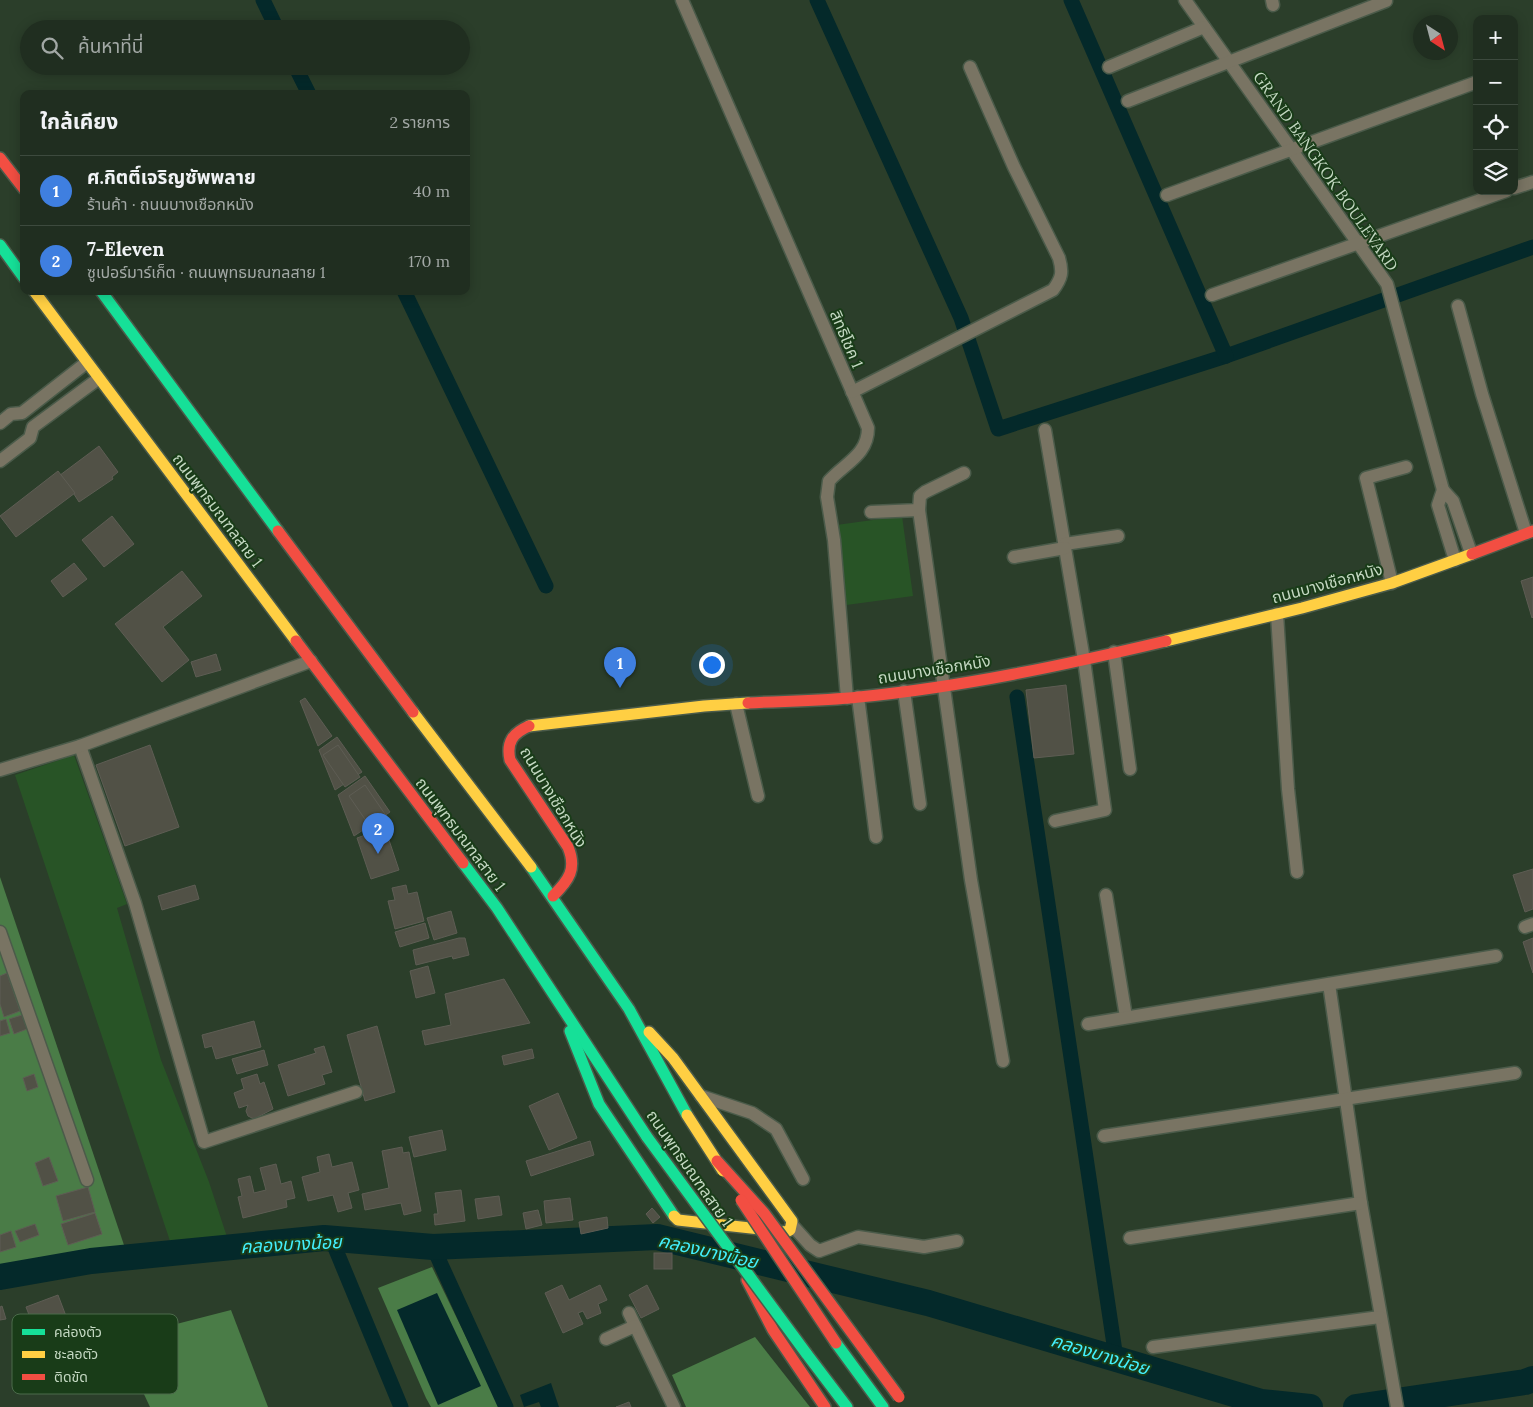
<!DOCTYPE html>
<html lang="th">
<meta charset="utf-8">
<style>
:root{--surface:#202e20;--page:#283629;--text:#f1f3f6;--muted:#a2a8a5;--line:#3d4a3e;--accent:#8bbbb9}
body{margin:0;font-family:Lora,"Noto Sans Thai",serif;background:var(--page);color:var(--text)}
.controls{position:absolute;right:15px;top:15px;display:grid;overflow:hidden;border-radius:10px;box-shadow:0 2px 12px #0003}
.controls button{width:45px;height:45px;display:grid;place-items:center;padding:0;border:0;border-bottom:1px solid var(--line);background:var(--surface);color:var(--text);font:25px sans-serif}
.compass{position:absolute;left:1413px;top:15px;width:45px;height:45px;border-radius:50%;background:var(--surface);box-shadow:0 2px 12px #0003;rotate:144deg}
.you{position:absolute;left:711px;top:664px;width:18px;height:18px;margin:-12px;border:4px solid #fff;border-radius:50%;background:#1a73e8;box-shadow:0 0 0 8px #1a73e833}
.badge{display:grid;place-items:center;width:32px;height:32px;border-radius:50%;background:var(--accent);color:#fff;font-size:16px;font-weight:700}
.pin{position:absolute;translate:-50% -41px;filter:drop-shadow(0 1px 2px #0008)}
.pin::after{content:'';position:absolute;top:26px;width:18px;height:15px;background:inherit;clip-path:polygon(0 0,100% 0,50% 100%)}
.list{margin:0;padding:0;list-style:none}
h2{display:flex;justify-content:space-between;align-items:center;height:65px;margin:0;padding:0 20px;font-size:21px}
h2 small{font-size:16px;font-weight:400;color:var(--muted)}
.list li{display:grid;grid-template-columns:32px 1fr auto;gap:15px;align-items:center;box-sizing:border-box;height:70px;padding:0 20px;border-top:1px solid var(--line)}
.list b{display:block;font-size:19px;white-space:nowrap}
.list p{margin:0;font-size:16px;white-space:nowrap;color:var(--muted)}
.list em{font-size:16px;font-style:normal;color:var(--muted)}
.icon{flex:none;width:28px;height:28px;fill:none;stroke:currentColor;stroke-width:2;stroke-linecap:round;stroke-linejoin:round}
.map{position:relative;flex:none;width:1533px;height:1407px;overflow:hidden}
.search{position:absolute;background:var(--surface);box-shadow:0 2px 12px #0003;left:20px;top:20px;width:450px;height:55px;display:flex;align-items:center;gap:12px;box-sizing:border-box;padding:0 18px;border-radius:28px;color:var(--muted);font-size:19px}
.panel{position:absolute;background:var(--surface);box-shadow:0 2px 12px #0003;left:20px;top:90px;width:450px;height:205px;border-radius:10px}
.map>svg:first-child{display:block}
.green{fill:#285426}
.forest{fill:#4a7c47}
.water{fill:#04292a}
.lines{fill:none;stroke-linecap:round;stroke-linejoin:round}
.canal{stroke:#04292a;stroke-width:15}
.river{stroke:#04292a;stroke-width:26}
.building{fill:#515146;stroke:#5e5d54}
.street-casing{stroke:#4b5b4a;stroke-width:15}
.fast-casing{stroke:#4b5b4a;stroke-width:14}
.slow-casing{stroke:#4b5b4a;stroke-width:14}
.jam-casing{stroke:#4b5b4a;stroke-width:14}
.street{stroke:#797463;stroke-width:12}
.fast{stroke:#16e098;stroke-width:11}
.slow{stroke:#ffcf43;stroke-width:11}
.jam{stroke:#f24e42;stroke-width:11}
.fast-bridge-casing{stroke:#4b5b4a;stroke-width:14;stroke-linecap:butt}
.slow-bridge-casing{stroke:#4b5b4a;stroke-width:14;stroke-linecap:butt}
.jam-bridge-casing{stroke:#4b5b4a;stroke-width:14;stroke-linecap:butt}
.fast-bridge{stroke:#16e098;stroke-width:11}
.slow-bridge{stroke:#ffcf43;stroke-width:11}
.jam-bridge{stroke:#f24e42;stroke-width:11}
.labels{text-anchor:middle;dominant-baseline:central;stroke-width:4;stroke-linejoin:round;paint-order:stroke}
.street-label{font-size:16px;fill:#c4d8c2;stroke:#193c18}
.water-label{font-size:18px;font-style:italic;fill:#43effc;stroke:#193c18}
.key{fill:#193c18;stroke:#4c6b4b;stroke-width:1}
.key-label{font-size:14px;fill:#c4d8c2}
</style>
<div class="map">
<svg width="1533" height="1407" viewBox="0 0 1533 1407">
<rect width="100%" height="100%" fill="#2b3e2a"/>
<g class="green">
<polygon points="902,516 913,596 839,606 829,526"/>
<polygon points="74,755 127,904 117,908 161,1060 209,1182 227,1237 171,1244 15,775"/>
</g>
<g class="forest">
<polygon points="0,877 124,1245 0,1266"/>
<polygon points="432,1267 500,1407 431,1407 426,1398 378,1288"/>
<polygon points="231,1310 268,1407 150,1407 118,1339"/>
<polygon points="755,1337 810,1407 686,1407 672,1375"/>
</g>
<g class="water">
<polygon points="437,1293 481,1386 438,1405 397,1310"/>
<polygon points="551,1383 559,1407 541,1407 539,1402 524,1407 520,1395"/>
</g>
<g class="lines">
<g class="canal">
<polyline points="263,0 277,29"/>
<polyline points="817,0 961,318 998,429 1226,356 1533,247"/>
<polyline points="1071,0 1226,356"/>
<polyline points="295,66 309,94"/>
<polyline points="404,291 546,586"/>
<polyline points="1017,697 1116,1358"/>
<polyline points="331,1238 401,1407"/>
<polyline points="433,1247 506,1407"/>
<polyline points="1374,1404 1374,1407"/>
</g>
<g class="river">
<polyline points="0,1277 91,1261 324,1238 433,1247 657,1237 928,1303 1261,1402 1310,1407"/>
<polyline points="1356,1407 1525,1382 1533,1379"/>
</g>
</g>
<g class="building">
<polygon points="99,446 118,472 112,477 113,479 79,502 72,491 28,524 16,508"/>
<polygon points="58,471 75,493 16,537 0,516"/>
<polygon points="112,516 134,544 104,567 82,540"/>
<polygon points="74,563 87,579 63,597 51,581"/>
<polygon points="182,571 202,596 163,627 189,660 162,682 115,624"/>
<polygon points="1533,577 1533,617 1532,618 1521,581"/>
<polygon points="216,654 221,670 196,677 191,662"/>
<polygon points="1066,685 1074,754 1034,758 1026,690"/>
<polygon points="305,698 332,736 318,746 300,701"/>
<polygon points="337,737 362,772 335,790 319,750"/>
<polygon points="150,745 179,827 125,846 96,765"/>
<polygon points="338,745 360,777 345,787 323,755"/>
<polygon points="365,776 390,812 354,836 338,795"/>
<polygon points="365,785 387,817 371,828 349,796"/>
<polygon points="385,828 399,870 371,879 357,838"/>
<polygon points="1533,869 1533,909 1525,912 1513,875"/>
<polygon points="195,885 199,899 162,910 158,896"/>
<polygon points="406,885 408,894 417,892 424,921 395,929 388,901 395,900 392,888"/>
<polygon points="451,911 457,933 434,940 427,918"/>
<polygon points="425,923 429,938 400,947 395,932"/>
<polygon points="459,938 465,938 469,955 453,959 452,956 416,965 413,950"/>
<polygon points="1533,938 1533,973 1523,942"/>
<polygon points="428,966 435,993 416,998 410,971"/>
<polygon points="7,973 20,1011 4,1017 0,1004 0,976"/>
<polygon points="504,979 530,1023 425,1045 422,1031 451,1025 445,994"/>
<polygon points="22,1015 27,1029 14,1034 9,1019"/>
<polygon points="6,1019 10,1033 0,1036 0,1021"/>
<polygon points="254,1021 261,1047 216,1059 212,1046 205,1048 202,1035"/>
<polygon points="377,1026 395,1092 365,1101 347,1035"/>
<polygon points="324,1046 332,1072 322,1075 325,1084 288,1096 278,1065 316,1053 314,1049"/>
<polygon points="532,1049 534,1058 504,1065 502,1056"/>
<polygon points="264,1050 268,1065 237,1074 232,1059"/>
<polygon points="34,1074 38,1087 27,1091 23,1078"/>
<polygon points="257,1074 260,1084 264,1082 273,1109 254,1119 248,1116 246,1111 248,1105 239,1108 234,1093 244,1089 241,1079"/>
<polygon points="558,1093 577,1138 549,1150 529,1106"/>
<polygon points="442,1130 446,1150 414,1157 409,1137"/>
<polygon points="590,1141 594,1155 531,1176 526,1161"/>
<polygon points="402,1147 403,1153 409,1152 421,1211 404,1215 401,1203 365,1210 362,1194 389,1188 382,1151"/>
<polygon points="329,1154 332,1167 352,1162 359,1190 348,1193 352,1208 338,1212 333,1195 308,1201 302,1177 320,1172 317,1157"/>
<polygon points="49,1157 58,1181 43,1186 35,1163"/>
<polygon points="276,1164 281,1184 291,1181 295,1198 286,1200 287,1207 243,1218 238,1197 242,1196 238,1179 250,1176 254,1193 266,1190 260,1168"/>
<polygon points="88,1187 95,1212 63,1221 56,1196"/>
<polygon points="461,1190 465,1221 435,1225 434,1214 438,1214 435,1193"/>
<polygon points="499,1196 502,1215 478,1219 475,1199"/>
<polygon points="570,1198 573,1220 546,1223 544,1201"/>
<polygon points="652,1208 660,1217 653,1223 646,1214"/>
<polygon points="538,1210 542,1225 526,1229 523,1213"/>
<polygon points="95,1213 102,1234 68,1245 61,1224"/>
<polygon points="607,1217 608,1228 581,1234 579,1222"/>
<polygon points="35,1224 39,1235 20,1242 15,1231"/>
<polygon points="11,1231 16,1247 0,1252 0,1235"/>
<rect x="654" y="1253" width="18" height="16"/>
<polygon points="562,1285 569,1300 600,1285 607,1300 598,1304 601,1313 587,1319 583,1311 578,1313 583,1324 563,1333 545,1293"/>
<polygon points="647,1285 659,1309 641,1318 629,1295"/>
<polygon points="58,1295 69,1324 52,1331 49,1325 35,1330 26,1307"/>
<polygon points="2,1306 6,1319 0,1320 0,1307"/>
<polygon points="629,1402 631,1407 616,1407"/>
</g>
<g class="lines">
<defs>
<g id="street">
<path d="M682,0L868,428C868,455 845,463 829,481L827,497L834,540L847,698"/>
<polyline points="1185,0 1387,284 1443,490"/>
<polyline points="1272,0 1273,5"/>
<polyline points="1109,67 1204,27"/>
<polyline points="1128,101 1386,1"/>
<polyline points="1514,188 1533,182"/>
<polyline points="1167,195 1477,82"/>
<polyline points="1212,295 1506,191"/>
<polyline points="1458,306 1482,394 1526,533"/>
<path d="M852,392L1053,290C1062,278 1063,272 1059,258L1014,167L970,67"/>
<polyline points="0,423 11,414 22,413 86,363"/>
<polyline points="1045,430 1084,660 1105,810 1055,821"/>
<polyline points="0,461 30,438 33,427 98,379"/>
<polyline points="919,510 971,880 1003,1061"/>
<polyline points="871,512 919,510 920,496 925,492 964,473"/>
<polyline points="1065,544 1118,536"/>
<polyline points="1014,557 1065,548"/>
<polyline points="1455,560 1438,505 1443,490 1453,501 1471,553"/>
<polyline points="1392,583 1366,478 1406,467"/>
<polyline points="1277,614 1288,789 1297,872"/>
<polyline points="1114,652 1130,769"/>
<polyline points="904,691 920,804"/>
<polyline points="858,697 876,837"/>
<polyline points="736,704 758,796"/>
<polyline points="80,746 135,903 204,1142 356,1092"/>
<polyline points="0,770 80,746 311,661"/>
<polyline points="1106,895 1126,1017"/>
<polyline points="1525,927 1533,924"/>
<polyline points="0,932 87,1180"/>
<polyline points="1329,984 1361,1203 1397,1407"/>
<polyline points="1088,1024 1496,956"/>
<polyline points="701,1096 752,1113 776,1129 803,1179"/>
<polyline points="1104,1136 1515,1073"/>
<polyline points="792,1225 810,1245 819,1251 858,1237 924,1247 957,1241"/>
<polyline points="1130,1238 1361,1203"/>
<polyline points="629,1313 674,1407"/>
<polyline points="606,1339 635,1326"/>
<polyline points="1153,1347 1380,1317"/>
</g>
<g id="fast">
<polyline points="0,245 24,278"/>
<polyline points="101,291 278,531"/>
<polyline points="463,863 497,908 647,1137"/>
<polyline points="531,867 629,1009 687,1115"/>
<polyline points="570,1031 599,1104 674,1216"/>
<polyline points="836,1343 883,1407"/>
<polyline points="806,1353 847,1407"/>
</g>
<g id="slow">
<polyline points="34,291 296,641"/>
<polyline points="1166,641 1302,608 1392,583 1472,554"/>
<polyline points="413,712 531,867"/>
<polyline points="529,726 704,706 748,703"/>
<polyline points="649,1032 673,1058 792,1221 790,1230 786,1232 678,1220 674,1216"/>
</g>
<g id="jam">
<polyline points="0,158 24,189"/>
<polyline points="278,531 413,712"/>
<polyline points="1472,554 1533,531"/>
<polyline points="296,641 463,863"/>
<path d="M748,703C785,701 822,701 859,697C962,687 1065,665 1166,641"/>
<path d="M529,726C513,733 506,742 510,760L568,847C577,869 569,880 553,896"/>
<polyline points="747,1280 773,1330 825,1407"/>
</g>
</defs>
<use href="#street" class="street-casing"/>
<use href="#fast" class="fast-casing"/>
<use href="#slow" class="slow-casing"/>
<use href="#jam" class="jam-casing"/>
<use href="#street" class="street"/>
<use href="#fast" class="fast"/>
<use href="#slow" class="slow"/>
<use href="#jam" class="jam"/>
<defs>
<polyline id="fast-bridge" points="647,1137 806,1353"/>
<polyline id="slow-bridge" points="687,1115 723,1171"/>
<g id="jam-bridge">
<polyline points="717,1161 764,1213 899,1397"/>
<polyline points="741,1200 836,1343"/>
</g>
</defs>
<use href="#fast-bridge" class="fast-bridge-casing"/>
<use href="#slow-bridge" class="slow-bridge-casing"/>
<use href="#jam-bridge" class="jam-bridge-casing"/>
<use href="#fast-bridge" class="fast-bridge"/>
<use href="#slow-bridge" class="slow-bridge"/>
<use href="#jam-bridge" class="jam-bridge"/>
</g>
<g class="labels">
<g class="street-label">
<text transform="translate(1326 171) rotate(55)">GRAND BANGKOK BOULEVARD</text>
<text transform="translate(847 339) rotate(67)">สิทธิโชค 1</text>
<text transform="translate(218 510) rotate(53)">ถนนพุทธมณฑลสาย 1</text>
<text transform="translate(1327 583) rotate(-15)">ถนนบางเชือกหนัง</text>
<text transform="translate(934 669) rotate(-9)">ถนนบางเชือกหนัง</text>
<text transform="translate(554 797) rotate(59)">ถนนบางเชือกหนัง</text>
<text transform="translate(461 834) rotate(53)">ถนนพุทธมณฑลสาย 1</text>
<text transform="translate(690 1168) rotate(55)">ถนนพุทธมณฑลสาย 1</text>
</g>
<g class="water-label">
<text transform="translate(291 1244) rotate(-3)">คลองบางน้อย</text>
<text transform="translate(708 1251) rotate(13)">คลองบางน้อย</text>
<text transform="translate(1100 1354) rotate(17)">คลองบางน้อย</text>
</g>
</g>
<rect x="12" y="1314" width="166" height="80" rx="8" class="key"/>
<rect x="22" y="1329" width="23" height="6" fill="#16e098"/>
<rect x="22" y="1351" width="23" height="7" fill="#ffcf43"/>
<rect x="22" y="1374" width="23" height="6" fill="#f24e42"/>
<g class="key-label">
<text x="54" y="1337">คล่องตัว</text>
<text x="54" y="1359">ชะลอตัว</text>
<text x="54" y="1382">ติดขัด</text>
</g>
</svg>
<div class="controls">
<button>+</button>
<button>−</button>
<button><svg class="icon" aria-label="locate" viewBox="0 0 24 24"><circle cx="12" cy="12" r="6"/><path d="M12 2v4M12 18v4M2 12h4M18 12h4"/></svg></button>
<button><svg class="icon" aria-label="layers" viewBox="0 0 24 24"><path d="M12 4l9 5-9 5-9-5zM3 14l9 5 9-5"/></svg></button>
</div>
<svg class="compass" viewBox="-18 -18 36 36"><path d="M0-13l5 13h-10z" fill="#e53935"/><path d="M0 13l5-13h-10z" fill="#a2a8a5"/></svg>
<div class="you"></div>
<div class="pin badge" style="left:620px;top:688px;background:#3f7fe0">1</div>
<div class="pin badge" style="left:378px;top:854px;background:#3f7fe0">2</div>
<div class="search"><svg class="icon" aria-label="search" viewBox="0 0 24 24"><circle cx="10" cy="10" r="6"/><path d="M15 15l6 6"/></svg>ค้นหาที่นี่</div>
<section class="panel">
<h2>ใกล้เคียง<small>2 รายการ</small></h2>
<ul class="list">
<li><span class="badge" style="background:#3f7fe0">1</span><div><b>ศ.กิตติ์เจริญซัพพลาย</b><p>ร้านค้า · ถนนบางเชือกหนัง</p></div><em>40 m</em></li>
<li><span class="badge" style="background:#3f7fe0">2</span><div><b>7-Eleven</b><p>ซูเปอร์มาร์เก็ต · ถนนพุทธมณฑลสาย 1</p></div><em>170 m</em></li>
</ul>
</section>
</div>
